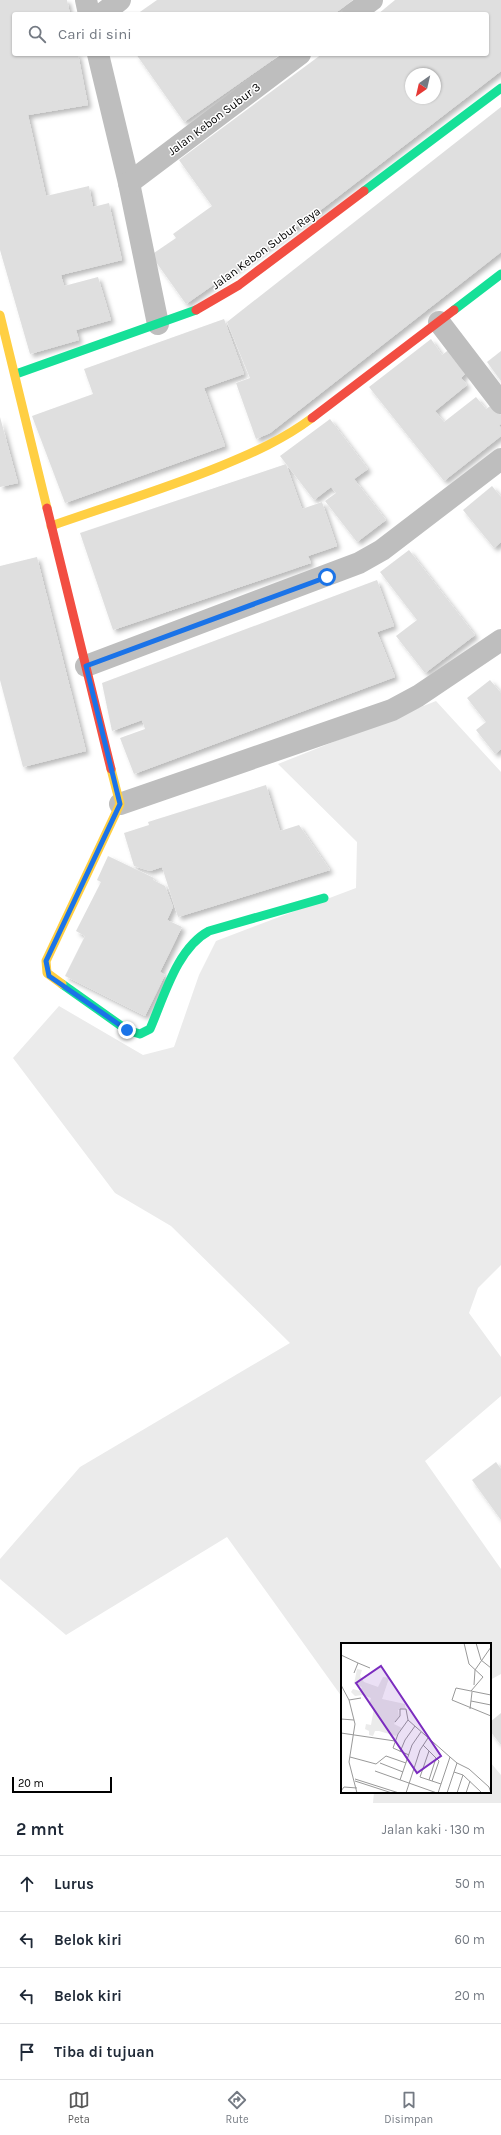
<!DOCTYPE html>
<html lang="id">
<meta charset="utf-8">
<style>
:root{--surface:#fff;--page:#f6f6f7;--text:#1f2937;--muted:#747a83;--line:#e0e1e3;--accent:#595959}
body{margin:0;font-family:Karla,sans-serif;background:var(--page);color:var(--text)}
.compass{position:absolute;left:405px;top:68px;width:36px;height:36px;border-radius:50%;background:var(--surface);box-shadow:0 1px 3px #0004;rotate:214deg}
.scale{position:absolute;left:12px;bottom:10px;width:100px;box-sizing:border-box;padding-left:4px;border:2px solid #000;border-top:0;font-size:11px;line-height:14px;white-space:nowrap;color:#000;-webkit-text-stroke:3px #fff;paint-order:stroke}
.stop{position:absolute;width:12px;height:12px;margin:-9px;border:3px solid #1a73e8;border-radius:50%;background:#fff}
.stop.end{background:#1a73e8;border-color:#fff;box-shadow:0 1px 4px #0008}
.list{margin:0;padding:0;list-style:none}
h2{display:flex;justify-content:space-between;align-items:center;height:52px;margin:0;padding:0 16px;font-size:17px}
h2 small{font-size:13px;font-weight:400;color:var(--muted)}
.list li{display:grid;grid-template-columns:26px 1fr auto;gap:12px;align-items:center;box-sizing:border-box;height:56px;padding:0 16px;border-top:1px solid var(--line)}
.list b{display:block;font-size:15px;white-space:nowrap}
.list em{font-size:13px;font-style:normal;color:var(--muted)}
.icon{flex:none;width:22px;height:22px;fill:none;stroke:currentColor;stroke-width:2;stroke-linecap:round;stroke-linejoin:round}
.map{position:relative;flex:none;width:501px;height:1803px;overflow:hidden}
.search{position:absolute;background:var(--surface);box-shadow:0 1px 3px #0004;left:12px;right:12px;top:12px;height:44px;display:flex;align-items:center;gap:10px;box-sizing:border-box;padding:0 14px;border-radius:4px;color:var(--muted);font-size:15px}
.sheet{height:276px;background:var(--surface)}
nav{display:flex;justify-content:space-around;align-items:center;box-sizing:border-box;height:56px;border-top:1px solid var(--line);background:var(--surface);font-size:11px;color:var(--muted)}
nav a{display:grid;justify-items:center;gap:2px}
nav .on{color:var(--accent)}
.map>svg:first-child{display:block}
.green{fill:#ebebeb}
.building{fill:#dfdfdf;fill-rule:evenodd;filter:url(#shadow)}
.lines{fill:none;stroke-linecap:round;stroke-linejoin:round}
.street{stroke:#bebebe;stroke-width:22}
.fast{stroke:#16e098;stroke-width:9}
.slow{stroke:#ffcf43;stroke-width:9}
.jam{stroke:#f24e42;stroke-width:9}
.route{stroke:#1a73e8;stroke-width:5}
.labels{text-anchor:middle;dominant-baseline:central;stroke-width:3;stroke-linejoin:round;paint-order:stroke}
.street-label{font-size:12px;fill:#000;stroke:#fff}
.inset-road{fill:none;stroke:#999;stroke-width:1}
.view{fill:#7b2cbf;fill-opacity:0.15;stroke:#7b2cbf;stroke-width:2}
.inset-edge{fill:none;stroke:#000;stroke-width:2}
</style>
<div class="map">
<svg width="501" height="1803" viewBox="0 0 501 1803">
<defs>
<filter id="shadow"><feDropShadow dx="3.5" dy="3.5" stdDeviation="2" flood-color="#0004"/></filter>
</defs>
<rect width="100%" height="100%" fill="#fff"/>
<g class="green">
<polygon points="436,701 501,772 501,1265 478,1288 469,1313 501,1357 501,1396 425,1461 501,1569 501,1674 490,1680 490,1644 342,1644 342,1697 227,1537 66,1635 0,1579 0,1559 80,1467 290,1343 171,1226 115,1193 13,1058 59,1006 143,1055 174,1047 199,975 216,941 356,888 357,842 278,764"/>
<polygon points="490,1762 501,1775 501,1803 373,1803 374,1792 490,1792"/>
</g>
<g class="building">
<polygon points="0,0 67,0 70,14 14,14 14,54 78,54 88,105 28,115 33,137 46,196 89,186 93,207 109,203 122,260 61,275 64,286 98,277 111,320 76,330 79,340 30,354 0,250"/>
<polygon points="157,0 353,0 334,14 137,14"/>
<path d="M395,0H501V71L322,209L186,304L151,255L176,238L173,234L212,206L179,160L322,54H487V14H378ZM411,74H435V98H411Z"/>
<polygon points="136,54 281,54 184,122"/>
<polygon points="501,107 501,252 270,433 256,439 236,383 250,378 227,322"/>
<polygon points="224,319 244,374 204,388 225,446 65,503 32,416 93,394 84,369"/>
<polygon points="431,339 442,355 451,348 468,371 461,378 467,385 435,411 444,422 476,397 486,409 493,404 501,415 501,424 499,425 501,428 501,436 444,481 369,387"/>
<polygon points="501,351 501,381 487,362"/>
<polygon points="0,417 18,483 0,487"/>
<polygon points="330,419 368,469 354,479 386,520 357,542 325,501 336,493 331,487 314,500 280,456"/>
<polygon points="286,464 302,509 322,502 337,546 308,556 311,563 113,630 80,533"/>
<polygon points="492,486 501,497 501,542 494,548 463,510"/>
<polygon points="409,550 475,635 425,673 396,636 417,620 380,572"/>
<polygon points="37,557 86,751 23,767 0,680 0,566"/>
<polygon points="377,580 394,626 377,632 395,677 134,774 120,738 145,729 142,720 112,731 102,683"/>
<polygon points="490,680 501,693 501,749 495,754 476,730 486,722 467,698"/>
<polygon points="266,785 280,831 299,825 330,870 178,917 162,867 150,871 134,866 124,833 149,825 148,822"/>
<polygon points="108,856 154,878 153,880 165,886 173,907 167,920 182,927 160,972 165,975 145,1016 65,976 85,936 76,931 101,882 97,880"/>
<polygon points="496,1462 501,1469 501,1520 472,1480"/>
<polygon points="501,1713 501,1745 490,1731 490,1722"/>
</g>
<g class="lines">
<g class="street">
<polyline points="86,0 89,14"/>
<polyline points="102,14 120,0"/>
<polyline points="353,14 372,0"/>
<polyline points="98,54 129,183 158,324"/>
<polyline points="129,183 300,54"/>
<polyline points="439,322 501,403"/>
<polyline points="86,666 359,563 382,550 501,459"/>
<polyline points="120,804 392,710 418,696 501,640"/>
</g>
<g class="fast">
<polyline points="364,191 501,88"/>
<polyline points="454,310 501,274"/>
<polyline points="16,374 196,310"/>
<path d="M62,984L127,1030L140,1034L150,1029C164,997 177,948 209,931L324,898"/>
</g>
<g class="slow">
<polyline points="0,315 47,508"/>
<path d="M51,526C108,506 165,489 221,466C253,453 284,439 312,418"/>
<polyline points="62,984 47,973 46,961 120,804 111,769"/>
</g>
<g class="jam">
<polyline points="196,310 239,285 364,191"/>
<polyline points="312,418 454,310"/>
<polyline points="47,508 111,769"/>
</g>
</g>
<g class="lines">
<polyline class="route" points="127,1030 49,976 46,961 120,804 86,666 327,577"/>
</g>
<g class="labels">
<g class="street-label">
<text transform="translate(214 119) rotate(-37)">Jalan Kebon Subur 3</text>
<text transform="translate(266 248) rotate(-36)">Jalan Kebon Subur Raya</text>
</g>
</g>
<g transform="translate(341 1643)">
<rect width="150" height="150" fill="#fff"/>
<path d="M16,26L21,27L19,33L23,39L37,44L42,34L48,35L41,56L64,61V65L57,67L58,74L53,81L61,85L55,93L38,88H34L32,93L28,92V88L24,86L25,81L30,82L33,65L28,62L30,55L22,52L14,53L10,49L12,46L19,48L21,44L13,41Z" fill="#ebebeb"/>
<path class="inset-road" d="M123,0L128,21L142,34L130,48L150,52M135,0L140,17L150,25M0,12L17,20L13,30M17,20L29,25M0,42L8,57L14,81L8,119L16,150M133,42L134,27L150,4M130,48L115,45L111,57L150,73M8,57L20,55M130,58L150,62M129,66L131,49M0,76L13,77M67,77L57,91L52,105L68,112M54,79L59,73V66H65L67,77L109,114L97,150M0,90L54,98M82,102L98,118L91,138M88,108L79,134L100,141M59,109L64,97L74,83M9,114L35,121L45,113L65,120M39,120L62,129M116,120L128,126L148,144L150,150M34,128L96,150M113,129L122,132L140,149M14,136L58,150M59,137L71,102L80,89M88,137L95,115M14,138L51,150M0,148L3,144L16,145M65,150L79,107L87,95M106,150L116,120L109,114M116,150L122,132M125,150L129,138"/>
<path class="view" d="M40,23L100,113L76,130L15,40Z"/>
<rect width="150" height="150" class="inset-edge"/>
</g>
</svg>
<svg class="compass" viewBox="-18 -18 36 36"><path d="M0-13l5 13h-10z" fill="#e53935"/><path d="M0 13l5-13h-10z" fill="#747a83"/></svg>
<div class="scale">20 m</div>
<div class="stop" style="left:327px;top:577px"></div>
<div class="stop end" style="left:127px;top:1030px"></div>
<div class="search"><svg class="icon" aria-label="search" viewBox="0 0 24 24"><circle cx="10" cy="10" r="6"/><path d="M15 15l6 6"/></svg>Cari di sini</div>
</div>
<section class="sheet">
<h2>2 mnt<small>Jalan kaki · 130 m</small></h2>
<ul class="list">
<li><svg class="icon" aria-label="ahead" viewBox="0 0 24 24"><path d="M12 20V5M6 11l6-6 6 6"/></svg><div><b>Lurus</b></div><em>50 m</em></li>
<li><svg class="icon" aria-label="left" viewBox="0 0 24 24"><path d="M17 20v-9H6M10 6l-5 5 5 5"/></svg><div><b>Belok kiri</b></div><em>60 m</em></li>
<li><svg class="icon" aria-label="left" viewBox="0 0 24 24"><path d="M17 20v-9H6M10 6l-5 5 5 5"/></svg><div><b>Belok kiri</b></div><em>20 m</em></li>
<li><svg class="icon" aria-label="arrive" viewBox="0 0 24 24"><path d="M6 21V4h12l-3 4 3 4H6"/></svg><div><b>Tiba di tujuan</b></div></li>
</ul>
</section>
<nav>
<a class="on"><svg class="icon" aria-label="map" viewBox="0 0 24 24"><path d="M3 6l6-2 6 2 6-2v14l-6 2-6-2-6 2zM9 4v14M15 6v14"/></svg>Peta</a>
<a><svg class="icon" aria-label="directions" viewBox="0 0 24 24"><path d="M12 3l9 9-9 9-9-9zM9 14v-3h6M13 9l2 2-2 2"/></svg>Rute</a>
<a><svg class="icon" aria-label="saved" viewBox="0 0 24 24"><path d="M7 4h10v16l-5-4-5 4z"/></svg>Disimpan</a>
</nav>
